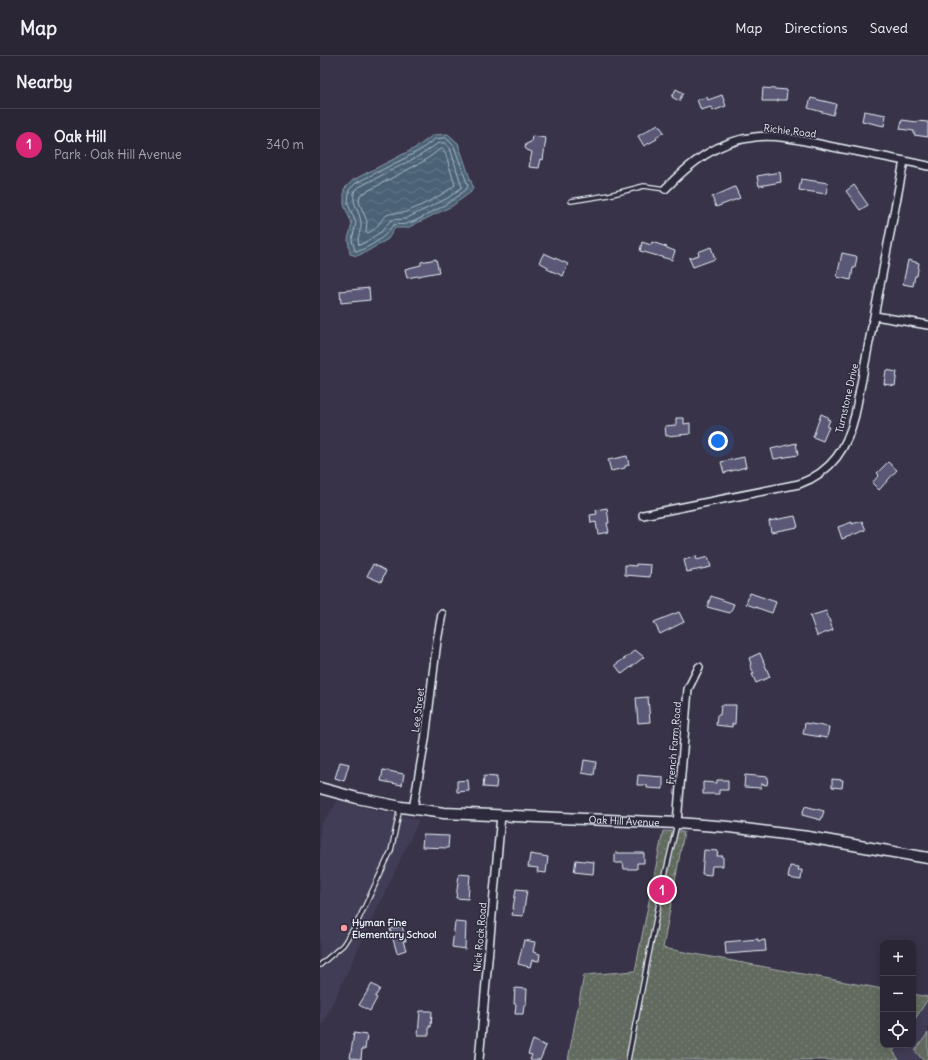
<!DOCTYPE html>
<meta charset="utf-8">
<style>
:root{--surface:#2a2636;--page:#322e3e;--text:#f1f3f6;--muted:#a5a5ad;--line:#464351;--accent:#db2777}
body{margin:0;font-family:Delius,sans-serif;background:var(--page);color:var(--text)}
.controls{position:absolute;right:12px;bottom:12px;display:grid;overflow:hidden;border-radius:8px;box-shadow:0 2px 10px #0003}
.controls button{width:36px;height:36px;display:grid;place-items:center;padding:0;border:0;border-bottom:1px solid var(--line);background:var(--surface);color:var(--text);font:20px sans-serif}
.you{position:absolute;left:398px;top:385px;width:14px;height:14px;margin:-10px;border:3px solid #fff;border-radius:50%;background:#1a73e8;box-shadow:0 0 0 6px #1a73e833}
.badge{display:grid;place-items:center;width:26px;height:26px;border-radius:50%;background:var(--accent);color:#fff;font-size:13px;font-weight:700}
.pin{position:absolute;translate:-50% -50%;border:2px solid #fff;box-shadow:0 1px 4px #0006}
.list{margin:0;padding:0;list-style:none}
h2{display:flex;justify-content:space-between;align-items:center;height:52px;margin:0;padding:0 16px;font-size:17px}
h2 small{font-size:13px;font-weight:400;color:var(--muted)}
.list li{display:grid;grid-template-columns:26px 1fr auto;gap:12px;align-items:center;box-sizing:border-box;height:72px;padding:0 16px;border-top:1px solid var(--line)}
.list b{display:block;font-size:15px;white-space:nowrap}
.list p{margin:0;font-size:13px;white-space:nowrap;color:var(--muted)}
.list em{font-size:13px;font-style:normal;color:var(--muted)}
.icon{flex:none;width:22px;height:22px;fill:none;stroke:currentColor;stroke-width:2;stroke-linecap:round;stroke-linejoin:round}
.map{position:relative;flex:none;width:608px;height:1004px;overflow:hidden}
header{display:flex;align-items:center;gap:24px;box-sizing:border-box;height:56px;padding:0 20px;background:var(--surface);border-bottom:1px solid var(--line)}
header strong{font-size:19px}
nav{display:flex;gap:22px;margin-inline-start:auto;font-size:14px}
main{display:flex}
aside{flex:1;background:var(--surface)}
.map>svg:first-child{display:block}
.built{fill:#423e56}
.grass{fill:#626b5e;stroke:#a5aeab}
.park{fill:url(#park-dots);stroke:#a5aeab}
.water{fill:url(#water-waves);stroke:#8a9baa}
.lines{fill:none;stroke-linecap:round;stroke-linejoin:round}
.shore{stroke:#a9b8c4;stroke-width:1}
.building{fill:#5a5976;stroke:#e8f1f8}
.lane-casing{stroke:#e8f1f8;stroke-width:6}
.street-casing{stroke:#e8f1f8;stroke-width:10}
.secondary-casing{stroke:#e8f1f8;stroke-width:13}
.lane{stroke:#2f2a3d;stroke-width:3.5}
.street{stroke:#2f2a3d;stroke-width:7}
.secondary{stroke:#2f2a3d;stroke-width:10}
.poi-dot{fill:#ff9aa2;stroke:#2f2a3d;stroke-width:1.5}
.labels{text-anchor:middle;dominant-baseline:central;stroke-width:3;stroke-linejoin:round;paint-order:stroke}
.street-label{font-size:10px;fill:#e8f1f8;stroke:#2f2a3d}
.poi-label{font-size:10px;font-weight:bold;fill:#e8f1f8;stroke:#2f2a3d;text-anchor:start}
</style>
<header>
<strong>Map</strong>
<nav><a>Map</a><a>Directions</a><a>Saved</a></nav>
</header>
<main>
<aside>
<h2>Nearby<small></small></h2>
<ul class="list">
<li><span class="badge">1</span><div><b>Oak Hill</b><p>Park · Oak Hill Avenue</p></div><em>340 m</em></li>
</ul>
</aside>
<div class="map">
<svg width="608" height="1004" viewBox="0 0 608 1004">
<defs>
<pattern id="park-dots" width="8" height="8" patternUnits="userSpaceOnUse"><rect width="8" height="8" fill="#626b5e"/><path d="M2 2h.1M6 6h.1" fill="none" stroke="#788176" stroke-width="1.8" stroke-linecap="round"/></pattern>
<pattern id="water-waves" width="16" height="10" patternUnits="userSpaceOnUse"><rect width="16" height="10" fill="#4b6276"/><path d="M0 5q4-4 8 0t8 0" fill="none" stroke="#65798a"/></pattern>
</defs>
<rect width="100%" height="100%" fill="#383348"/>
<filter id="ink" filterUnits="userSpaceOnUse"><feTurbulence type="fractalNoise" baseFrequency=".025" numOctaves="2"/><feDisplacementMap in="SourceGraphic" scale="8" xChannelSelector="R" yChannelSelector="G"/><feConvolveMatrix kernelMatrix="1 2 1 2 8 2 1 2 1" color-interpolation-filters="sRGB"/></filter>
<g filter="url(#ink)">
<g class="built">
<polygon points="18,745 99,764 0,974 0,770"/>
<polygon points="608,943 608,1004 579,1004 573,995 578,989 593,989 593,966"/>
</g>
<polygon class="grass" points="608,977 608,1004 603,1004 595,995"/>
<g class="park">
<polygon points="343,775 364,776 343,892 563,933 563,989 578,989 573,995 579,1004 248,1004 264,919 315,915"/>
<polygon points="593,938 608,941 608,943 593,966"/>
</g>
<polygon class="water" points="128,78 138,87 153,131 151,136 132,150 87,172 75,172 68,183 46,196 37,200 30,198 28,183 32,168 24,149 24,133 33,124 97,91 113,79"/>
<g class="lines">
<g class="shore">
<path d="M126,82L134,90L148,130C146,139 97,166 86,168C82,169 77,168 73,169C70,172 68,176 65,179C60,184 42,196 35,195L32,184L36,167L28,148L29,134L36,127L99,95L115,83Z"/>
<path d="M124,87L130,92L142,131L128,142L85,163L71,164L61,176L42,188L39,189C36,181 42,174 41,167C40,155 32,149 34,136L39,131L101,99L117,88Z"/>
<path d="M123,93L125,96L135,129C121,140 103,149 86,156C80,158 73,156 67,159C59,164 57,176 46,177L47,165L39,146L40,139L104,105L119,94Z"/>
</g>
</g>
<g class="building">
<polygon points="443,32 467,34 466,44 458,44 458,45 442,45"/>
<polygon points="356,33 363,37 359,45 352,41"/>
<polygon points="402,39 406,50 393,55 391,51 381,54 377,44 387,41 388,44"/>
<polygon points="491,42 516,48 513,59 488,52"/>
<polygon points="544,55 566,59 564,70 542,65"/>
<polygon points="582,64 597,66 597,65 608,66 608,81 594,79 594,75 580,73"/>
<polygon points="338,68 344,76 336,81 337,83 324,90 318,80"/>
<polygon points="212,80 226,82 223,104 221,103 219,112 209,111 212,96 207,94 205,92 206,88 211,86"/>
<polygon points="460,116 461,126 439,130 437,120"/>
<polygon points="481,123 508,127 506,138 479,134"/>
<polygon points="534,129 548,149 540,154 526,135"/>
<polygon points="415,131 420,142 396,151 392,141"/>
<polygon points="322,186 331,189 332,186 347,191 347,192 355,195 352,204 320,195"/>
<polygon points="391,191 395,203 373,211 369,202 379,199 378,196"/>
<polygon points="224,197 248,208 243,220 227,213 228,211 219,206"/>
<polygon points="522,197 536,200 537,201 535,212 533,212 531,224 517,221"/>
<polygon points="116,203 119,216 87,222 85,213 101,209 101,206"/>
<polygon points="588,204 599,207 597,220 595,220 593,230 583,228"/>
<polygon points="49,232 50,244 21,247 20,235"/>
<polygon points="566,314 577,316 575,330 564,328"/>
<polygon points="501,358 508,361 507,363 510,364 507,371 509,371 503,385 493,381"/>
<polygon points="356,362 364,362 364,368 370,367 370,378 346,380 345,370 356,369"/>
<polygon points="476,387 478,399 454,403 451,393"/>
<polygon points="307,400 309,409 305,410 305,412 291,415 288,404"/>
<polygon points="424,401 426,411 404,417 401,406"/>
<polygon points="568,406 577,414 559,434 552,427 559,419 557,417"/>
<polygon points="287,452 289,467 287,467 289,476 278,478 276,466 271,467 270,459 277,458 276,454"/>
<polygon points="475,460 478,471 451,476 449,465"/>
<polygon points="542,465 546,474 522,483 518,471 532,466 532,468"/>
<polygon points="376,500 377,504 388,501 391,511 367,516 364,504"/>
<polygon points="53,508 66,515 61,526 47,520"/>
<polygon points="316,508 331,509 330,521 305,519 305,509 316,510"/>
<polygon points="430,537 456,546 452,557 426,548"/>
<polygon points="391,540 414,548 410,557 387,551"/>
<polygon points="506,555 513,574 497,580 490,560"/>
<polygon points="359,556 364,566 340,578 334,566"/>
<polygon points="315,594 324,601 302,618 295,609 308,600"/>
<polygon points="440,597 450,621 436,627 432,618 434,618 430,609 431,608 429,602"/>
<polygon points="328,641 330,666 318,667 316,642"/>
<polygon points="401,649 416,649 415,668 412,668 412,671 396,669 397,659 400,659"/>
<polygon points="485,667 509,671 507,682 483,678"/>
<polygon points="264,704 276,706 274,719 262,717"/>
<polygon points="20,706 29,708 24,725 15,722"/>
<polygon points="63,714 84,718 82,729 61,725"/>
<polygon points="318,719 343,721 343,733 327,732 327,729 317,729"/>
<polygon points="425,719 448,721 447,729 441,728 441,732 424,731"/>
<polygon points="164,720 177,721 176,732 163,731"/>
<polygon points="512,723 523,724 522,732 512,731"/>
<polygon points="148,724 149,735 137,736 137,725"/>
<polygon points="397,724 408,724 408,734 399,734 399,738 383,738 383,726 397,727"/>
<polygon points="485,750 504,755 501,764 482,759"/>
<polygon points="103,779 129,780 128,792 102,791"/>
<polygon points="384,794 398,795 397,800 403,800 403,810 392,810 391,819 382,818"/>
<polygon points="295,797 324,797 324,807 317,807 317,813 304,813 303,807 295,807"/>
<polygon points="210,798 228,801 226,817 217,816 218,812 208,811"/>
<polygon points="256,804 274,806 273,818 254,816"/>
<polygon points="470,810 479,811 478,814 482,814 481,824 468,822"/>
<polygon points="139,818 150,819 148,843 136,842"/>
<polygon points="196,833 207,834 203,860 192,859"/>
<polygon points="135,866 146,867 145,893 132,891"/>
<polygon points="82,870 86,885 83,885 86,894 77,897 70,873"/>
<polygon points="438,883 438,885 445,884 446,895 406,898 405,886"/>
<polygon points="204,884 215,886 213,896 220,898 219,905 212,904 210,911 198,908"/>
<polygon points="52,928 60,933 55,941 57,942 50,955 39,949"/>
<polygon points="195,932 207,933 206,949 204,949 203,958 195,958 196,948 194,948"/>
<polygon points="100,955 112,955 111,971 109,970 109,979 98,979"/>
<polygon points="34,977 47,979 45,993 42,993 41,1003 30,1002"/>
<polygon points="213,984 226,990 220,1004 210,1004 212,999 208,998"/>
</g>
<g class="lines">
<defs>
<g id="lane">
<polyline points="251,145 289,139 324,130 345,133"/>
<polyline points="0,909 23,889 36,869 71,795 80,752"/>
<polyline points="308,1004 342,832 357,768"/>
</g>
<g id="street">
<path d="M345,133C370,107 397,85 435,81C460,78 488,86 513,91C544,97 576,103 608,110"/>
<polyline points="555,260 608,269"/>
<path d="M323,459L479,428C512,416 527,392 535,359L584,105"/>
<polyline points="93,753 105,684 117,585 122,558"/>
<polyline points="357,767 368,633 379,611"/>
<polyline points="159,1004 181,759"/>
</g>
<g id="secondary">
<path id="s1" d="M0,732L37,742L81,751L124,757L357,767L409,771L488,781L608,802"/>
</g>
</defs>
<use href="#lane" class="lane-casing"/>
<use href="#street" class="street-casing"/>
<use href="#secondary" class="secondary-casing"/>
<use href="#lane" class="lane"/>
<use href="#street" class="street"/>
<use href="#secondary" class="secondary"/>
</g>
</g>
<circle class="poi-dot" cx="24" cy="872" r="4"/>
<g class="labels">
<g class="street-label">
<text transform="translate(470 75) rotate(7)">Richie Road</text>
<text transform="translate(527 342) rotate(-77)">Turnstone Drive</text>
<text transform="translate(98 654) rotate(-83)">Lee Street</text>
<text transform="translate(354 687) rotate(-85)">French Farm Road</text>
<text stroke="none"><textPath href="#s1" startOffset="307">Oak Hill Avenue</textPath></text>
<text transform="translate(160 881) rotate(-85)">Nick Rock Road</text>
</g>
<g class="poi-label">
<text x="32" y="866">Hyman Fine<tspan x="32" dy="12">Elementary School</tspan></text>
</g>
</g>
</svg>
<div class="controls">
<button>+</button>
<button>−</button>
<button><svg class="icon" aria-label="locate" viewBox="0 0 24 24"><circle cx="12" cy="12" r="6"/><path d="M12 2v4M12 18v4M2 12h4M18 12h4"/></svg></button>
</div>
<div class="you"></div>
<div class="pin badge" style="left:342px;top:834px">1</div>
</div>
</main>
